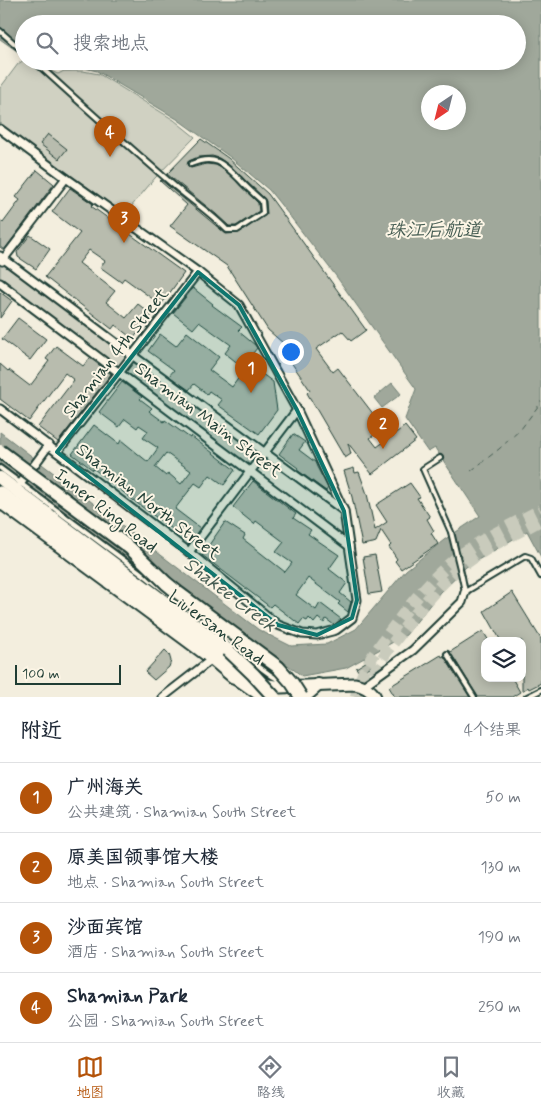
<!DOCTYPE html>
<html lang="zh">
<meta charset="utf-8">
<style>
:root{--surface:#fff;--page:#f6f6f7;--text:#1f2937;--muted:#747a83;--line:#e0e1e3;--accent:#b45309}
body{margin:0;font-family:Mynerve,"LXGW WenKai TC",sans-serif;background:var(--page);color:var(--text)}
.controls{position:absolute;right:15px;bottom:15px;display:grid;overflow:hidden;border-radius:10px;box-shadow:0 2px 12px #0003}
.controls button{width:45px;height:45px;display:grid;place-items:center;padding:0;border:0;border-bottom:1px solid var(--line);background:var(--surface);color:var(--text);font:25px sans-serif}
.compass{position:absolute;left:421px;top:85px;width:45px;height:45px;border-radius:50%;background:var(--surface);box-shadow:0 2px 12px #0003;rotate:215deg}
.scale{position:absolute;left:15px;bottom:12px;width:106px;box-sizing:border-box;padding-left:5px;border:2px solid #1f3d34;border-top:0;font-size:14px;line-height:18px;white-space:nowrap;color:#1f3d34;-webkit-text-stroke:4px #fcf5e5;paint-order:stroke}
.you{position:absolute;left:290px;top:351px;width:18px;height:18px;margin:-12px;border:4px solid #fff;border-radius:50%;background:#1a73e8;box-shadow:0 0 0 8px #1a73e833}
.badge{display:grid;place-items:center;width:32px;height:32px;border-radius:50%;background:var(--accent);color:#fff;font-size:16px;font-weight:700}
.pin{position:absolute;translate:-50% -41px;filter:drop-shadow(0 1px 2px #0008)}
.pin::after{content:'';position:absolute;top:26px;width:18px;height:15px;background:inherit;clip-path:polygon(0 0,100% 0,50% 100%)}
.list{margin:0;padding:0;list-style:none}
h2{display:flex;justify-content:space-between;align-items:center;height:65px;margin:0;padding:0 20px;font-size:21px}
h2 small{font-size:16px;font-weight:400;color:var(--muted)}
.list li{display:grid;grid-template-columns:32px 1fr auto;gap:15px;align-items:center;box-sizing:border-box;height:70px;padding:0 20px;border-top:1px solid var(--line)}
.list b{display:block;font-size:19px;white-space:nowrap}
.list p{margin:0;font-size:16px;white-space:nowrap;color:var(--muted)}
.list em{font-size:16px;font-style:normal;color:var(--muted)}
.icon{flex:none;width:28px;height:28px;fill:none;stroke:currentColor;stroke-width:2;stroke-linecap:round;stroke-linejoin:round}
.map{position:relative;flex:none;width:541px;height:697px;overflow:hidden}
.search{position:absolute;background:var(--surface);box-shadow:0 2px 12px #0003;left:15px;right:15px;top:15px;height:55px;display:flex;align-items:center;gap:12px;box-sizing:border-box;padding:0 18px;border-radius:28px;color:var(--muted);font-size:19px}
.sheet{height:345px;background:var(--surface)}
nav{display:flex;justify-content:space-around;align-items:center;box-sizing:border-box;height:70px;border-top:1px solid var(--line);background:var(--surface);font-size:14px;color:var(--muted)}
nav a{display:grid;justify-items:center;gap:2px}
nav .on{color:var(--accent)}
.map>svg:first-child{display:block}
.green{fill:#d0d1c2;stroke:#78877b}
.water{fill:#a0a89b;stroke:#6c7d72;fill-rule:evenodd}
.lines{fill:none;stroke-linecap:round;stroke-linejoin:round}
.ferry{stroke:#465d53;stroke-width:1;stroke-dasharray:6 5;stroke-linecap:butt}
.building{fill:#b8bcae;stroke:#1f3d34;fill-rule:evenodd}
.highway-tunnel{stroke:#c9cbbc;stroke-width:12;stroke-dasharray:12 6;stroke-linecap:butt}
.lane-casing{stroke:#1f3d34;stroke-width:8}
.street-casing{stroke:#1f3d34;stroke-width:11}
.primary-casing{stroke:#1f3d34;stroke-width:15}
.highway-casing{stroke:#1f3d34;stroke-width:16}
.lane{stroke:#fcf5e5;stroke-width:4}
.street{stroke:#fcf5e5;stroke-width:7}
.primary{stroke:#fcf5e5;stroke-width:11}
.highway{stroke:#fcf5e5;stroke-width:12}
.lane-bridge-casing{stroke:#1f3d34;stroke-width:8;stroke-linecap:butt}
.highway-bridge-casing{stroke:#1f3d34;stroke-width:16;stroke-linecap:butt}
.lane-bridge{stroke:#fcf5e5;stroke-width:4}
.highway-bridge{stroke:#fcf5e5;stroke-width:12}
.marked{fill:#0f766e;fill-opacity:0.2;stroke:#0f766e;stroke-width:4;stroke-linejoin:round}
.labels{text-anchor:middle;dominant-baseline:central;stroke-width:4;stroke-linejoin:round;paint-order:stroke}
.street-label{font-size:18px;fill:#1f3d34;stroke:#fcf5e5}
.water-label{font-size:19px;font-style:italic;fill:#465d53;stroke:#fcf5e5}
</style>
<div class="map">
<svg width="541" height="697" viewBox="0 0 541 697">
<rect width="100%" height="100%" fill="#f3eede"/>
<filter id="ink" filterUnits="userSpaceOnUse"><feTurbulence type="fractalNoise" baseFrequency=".02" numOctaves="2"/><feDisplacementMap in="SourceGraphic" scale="10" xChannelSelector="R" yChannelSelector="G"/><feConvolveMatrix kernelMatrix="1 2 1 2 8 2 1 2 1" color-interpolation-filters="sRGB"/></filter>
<g filter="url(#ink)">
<g class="green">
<polygon points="24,60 58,74 64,71 83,71 99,74 174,120 195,137 155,178 125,214 0,124 0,88 18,64"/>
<polygon points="4,262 129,356 119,369 0,281 0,267"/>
<polygon points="132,359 261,453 249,469 123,372"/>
</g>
<g class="water">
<path d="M0,0H541V557L527,531L466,567L440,592L406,635L346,668L302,676L280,659L273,669L0,465V432L259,630L291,646L327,644L356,629L406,570L444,540L480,516L435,448L428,452L405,419L416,389L336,276L289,215L269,190L230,157L177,119L97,71L76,66L49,67L35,61H517V24H24V56L0,39ZM428,92H458V122H428Z"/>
<polygon points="392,383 401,394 382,408 374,398"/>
</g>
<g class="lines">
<polyline class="ferry" points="471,471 499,449 521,429 539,405 541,401"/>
</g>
<g class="building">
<polygon points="48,134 67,149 59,159 40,144"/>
<polygon points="201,139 228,158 268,194 366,330 351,341 342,331 316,349 333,372 338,368 384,428 370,438 377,447 405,426 416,440 372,474 348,443 351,454 345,458 307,393 310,390 282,349 284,344 268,330 227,266 170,226 187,205 160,181 161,180 226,234 239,233 267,214 266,201 264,198 230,166 219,158 212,156 198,157 189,161 187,165 191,168 206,164 216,165 226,171 258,203 259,211 236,226 229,226 216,214 167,174"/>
<polygon points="37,170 54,184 4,250 0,247 0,220 3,223 20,200 16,197"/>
<polygon points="70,188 93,204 91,206 184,273 161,305 124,278 121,282 100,267 105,261 89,250 79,263 115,291 106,302 126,318 138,304 152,315 133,339 115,325 112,329 45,277 80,233 52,212"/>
<polygon points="30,235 50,249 36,269 18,257 17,252"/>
<polygon points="193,288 213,304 212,305 242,327 238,331 255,345 257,348 246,362 273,382 277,410 259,434 218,405 222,400 209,391 207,394 194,384 189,390 169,376 174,370 148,351 160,334 176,346 187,332 219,357 209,370 232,387 245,369 225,353 231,345 199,322 193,329 173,313"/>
<polygon points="0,292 12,301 0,318"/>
<polygon points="18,318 46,339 30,360 2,339"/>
<polygon points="56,346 83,366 90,358 111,374 58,442 38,427 74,380 65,373 29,421 0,399 0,364 8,371 9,370 30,386 49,361 46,359"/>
<path d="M122,382L142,397L140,399L152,408L149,411L164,422L165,420L190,438L191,436L235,470L224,485L210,475L201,487L195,483L175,509L200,528L190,542L138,504L94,469L93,470L72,454L94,425L119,444L121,440L148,462L158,448L143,438L148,431L139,425L137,428L125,419L119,427L99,412ZM166,453L191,471L181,484L168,473L166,476L155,467Z"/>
<polygon points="293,434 305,442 299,450 315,462 317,467 328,488 326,491 297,470 298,468 279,454"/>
<polygon points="354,468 355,473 359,472 367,494 375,530 387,522 376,505 410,483 420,497 417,498 430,517 427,519 434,531 431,533 438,544 401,569 395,561 397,559 389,547 391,545 381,530 376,542 373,543 362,545 352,497 344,471"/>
<polygon points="253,481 296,514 293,518 311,530 308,534 339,555 329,569 347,583 340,593 351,602 348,612 338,604 340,602 308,578 296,595 316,610 320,603 341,619 334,625 326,619 324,623 318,618 314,623 309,618 307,621 303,619 299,624 273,604 270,607 202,555 225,522 245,535 243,539 285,572 292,563 276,552 284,542 256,521 254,524 233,507"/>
<polygon points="375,555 382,592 369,594 363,557"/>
<polygon points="512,592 541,639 541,683 529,689 528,687 522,691 522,641 501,641 484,611"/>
<polygon points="483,631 489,641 485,641 485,678 512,678 520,692 512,697 478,697 450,652"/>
<polygon points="165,650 169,654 171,661 169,667 154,680 145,672"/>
<polygon points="441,655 442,657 444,656 470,697 395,697 389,687"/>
<polygon points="372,658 375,664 360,673 356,668"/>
</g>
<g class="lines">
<g class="highway-tunnel">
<path d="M367,690C373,669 387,651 400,634C419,609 439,583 465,564C488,546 515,534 541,520"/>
<path d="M356,697C357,691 358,684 361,679C367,662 379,647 389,633C409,606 431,578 458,557C483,538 513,524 541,510"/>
</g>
<defs>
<g id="lane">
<polyline points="0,31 24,52"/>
<path d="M34,61C79,102 125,143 171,183C189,199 210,212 227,230H237L263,213L262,201C254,194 246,187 239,179C223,163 214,154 191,164"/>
<polyline points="440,458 423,469 451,532"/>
<polyline points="0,468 144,575 231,642 254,663 272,676 285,683"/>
<polyline points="462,577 465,592 525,556 531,558 541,576"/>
<polyline points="447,654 474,697"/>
<polyline points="527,697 541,690"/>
</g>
<g id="street">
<polyline points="0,129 66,178 198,272 239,305 297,410 344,511 357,600 352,618 336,630 317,635 302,634 278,625 189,552 0,409"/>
<polyline points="0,256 132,355 344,511"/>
<polyline points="2,261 66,178"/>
<polyline points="0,283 349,546"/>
<polyline points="57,452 198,272"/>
<polyline points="21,483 49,445"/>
<polyline points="189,552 297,410"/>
<polyline points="363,686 413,650 462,602 465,592"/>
<polyline points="163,697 212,659"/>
</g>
<g id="primary">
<polyline points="0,492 207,643 242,670"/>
<polyline points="0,502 212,659 233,677"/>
<path d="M258,680L268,685L281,687L355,684C364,686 371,689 375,697"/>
</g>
<g id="highway">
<polyline points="0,478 228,650"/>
<polyline points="227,671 264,697"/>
<polyline points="304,697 318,685"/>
</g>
</defs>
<use href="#lane" class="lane-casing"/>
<use href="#street" class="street-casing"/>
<use href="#primary" class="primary-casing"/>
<use href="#highway" class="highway-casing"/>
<use href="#lane" class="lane"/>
<use href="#street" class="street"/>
<use href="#primary" class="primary"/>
<use href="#highway" class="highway"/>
<defs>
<polyline id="lane-bridge" points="451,532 462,577"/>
<g id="highway-bridge">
<polyline points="0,451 130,548 166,583 177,592 278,667 292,683 301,697"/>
<polyline points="228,650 253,674 274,697"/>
</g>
</defs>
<use href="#lane-bridge" class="lane-bridge-casing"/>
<use href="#highway-bridge" class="highway-bridge-casing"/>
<use href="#lane-bridge" class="lane-bridge"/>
<use href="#highway-bridge" class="highway-bridge"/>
</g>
</g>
<path class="marked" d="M198,272L239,305L297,410L344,511L357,600L352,618L317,635L278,625L57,452Z"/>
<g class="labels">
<g class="street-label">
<text transform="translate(116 353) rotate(-52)">Shamian 4th Street</text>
<text transform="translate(208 420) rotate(37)">Shamian Main Street</text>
<text transform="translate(148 502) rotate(38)">Shamian North Street</text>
<text transform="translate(106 511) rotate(38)">Inner Ring Road</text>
<text transform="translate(216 628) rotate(36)">Liu'ersan Road</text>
</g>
<g class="water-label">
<text x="434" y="230">珠江后航道</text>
<text transform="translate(230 595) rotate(37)">Shakee Creek</text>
</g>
</g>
</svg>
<div class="controls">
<button><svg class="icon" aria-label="layers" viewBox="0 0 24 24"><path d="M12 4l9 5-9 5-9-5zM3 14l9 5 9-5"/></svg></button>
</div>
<svg class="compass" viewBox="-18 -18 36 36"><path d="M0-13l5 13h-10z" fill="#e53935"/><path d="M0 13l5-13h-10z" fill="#747a83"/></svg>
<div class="scale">100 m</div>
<div class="you"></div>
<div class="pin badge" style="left:251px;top:393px">1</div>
<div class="pin badge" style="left:383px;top:449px">2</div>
<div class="pin badge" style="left:124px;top:243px">3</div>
<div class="pin badge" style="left:110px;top:157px">4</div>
<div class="search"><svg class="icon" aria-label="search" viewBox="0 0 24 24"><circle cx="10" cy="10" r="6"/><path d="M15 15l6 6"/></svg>搜索地点</div>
</div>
<section class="sheet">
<h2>附近<small>4个结果</small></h2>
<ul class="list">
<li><span class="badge">1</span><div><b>广州海关</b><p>公共建筑 · Shamian South Street</p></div><em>50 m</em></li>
<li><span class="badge">2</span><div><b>原美国领事馆大楼</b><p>地点 · Shamian South Street</p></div><em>130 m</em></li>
<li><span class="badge">3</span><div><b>沙面宾馆</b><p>酒店 · Shamian South Street</p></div><em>190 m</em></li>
<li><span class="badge">4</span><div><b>Shamian Park</b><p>公园 · Shamian South Street</p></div><em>250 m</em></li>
</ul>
</section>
<nav>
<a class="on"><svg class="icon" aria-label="map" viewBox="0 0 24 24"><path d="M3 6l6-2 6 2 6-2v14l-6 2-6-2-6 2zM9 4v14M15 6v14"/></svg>地图</a>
<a><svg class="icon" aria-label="directions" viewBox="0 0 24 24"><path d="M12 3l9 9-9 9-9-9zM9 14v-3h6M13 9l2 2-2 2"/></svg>路线</a>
<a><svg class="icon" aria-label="saved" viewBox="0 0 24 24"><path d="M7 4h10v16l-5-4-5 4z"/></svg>收藏</a>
</nav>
